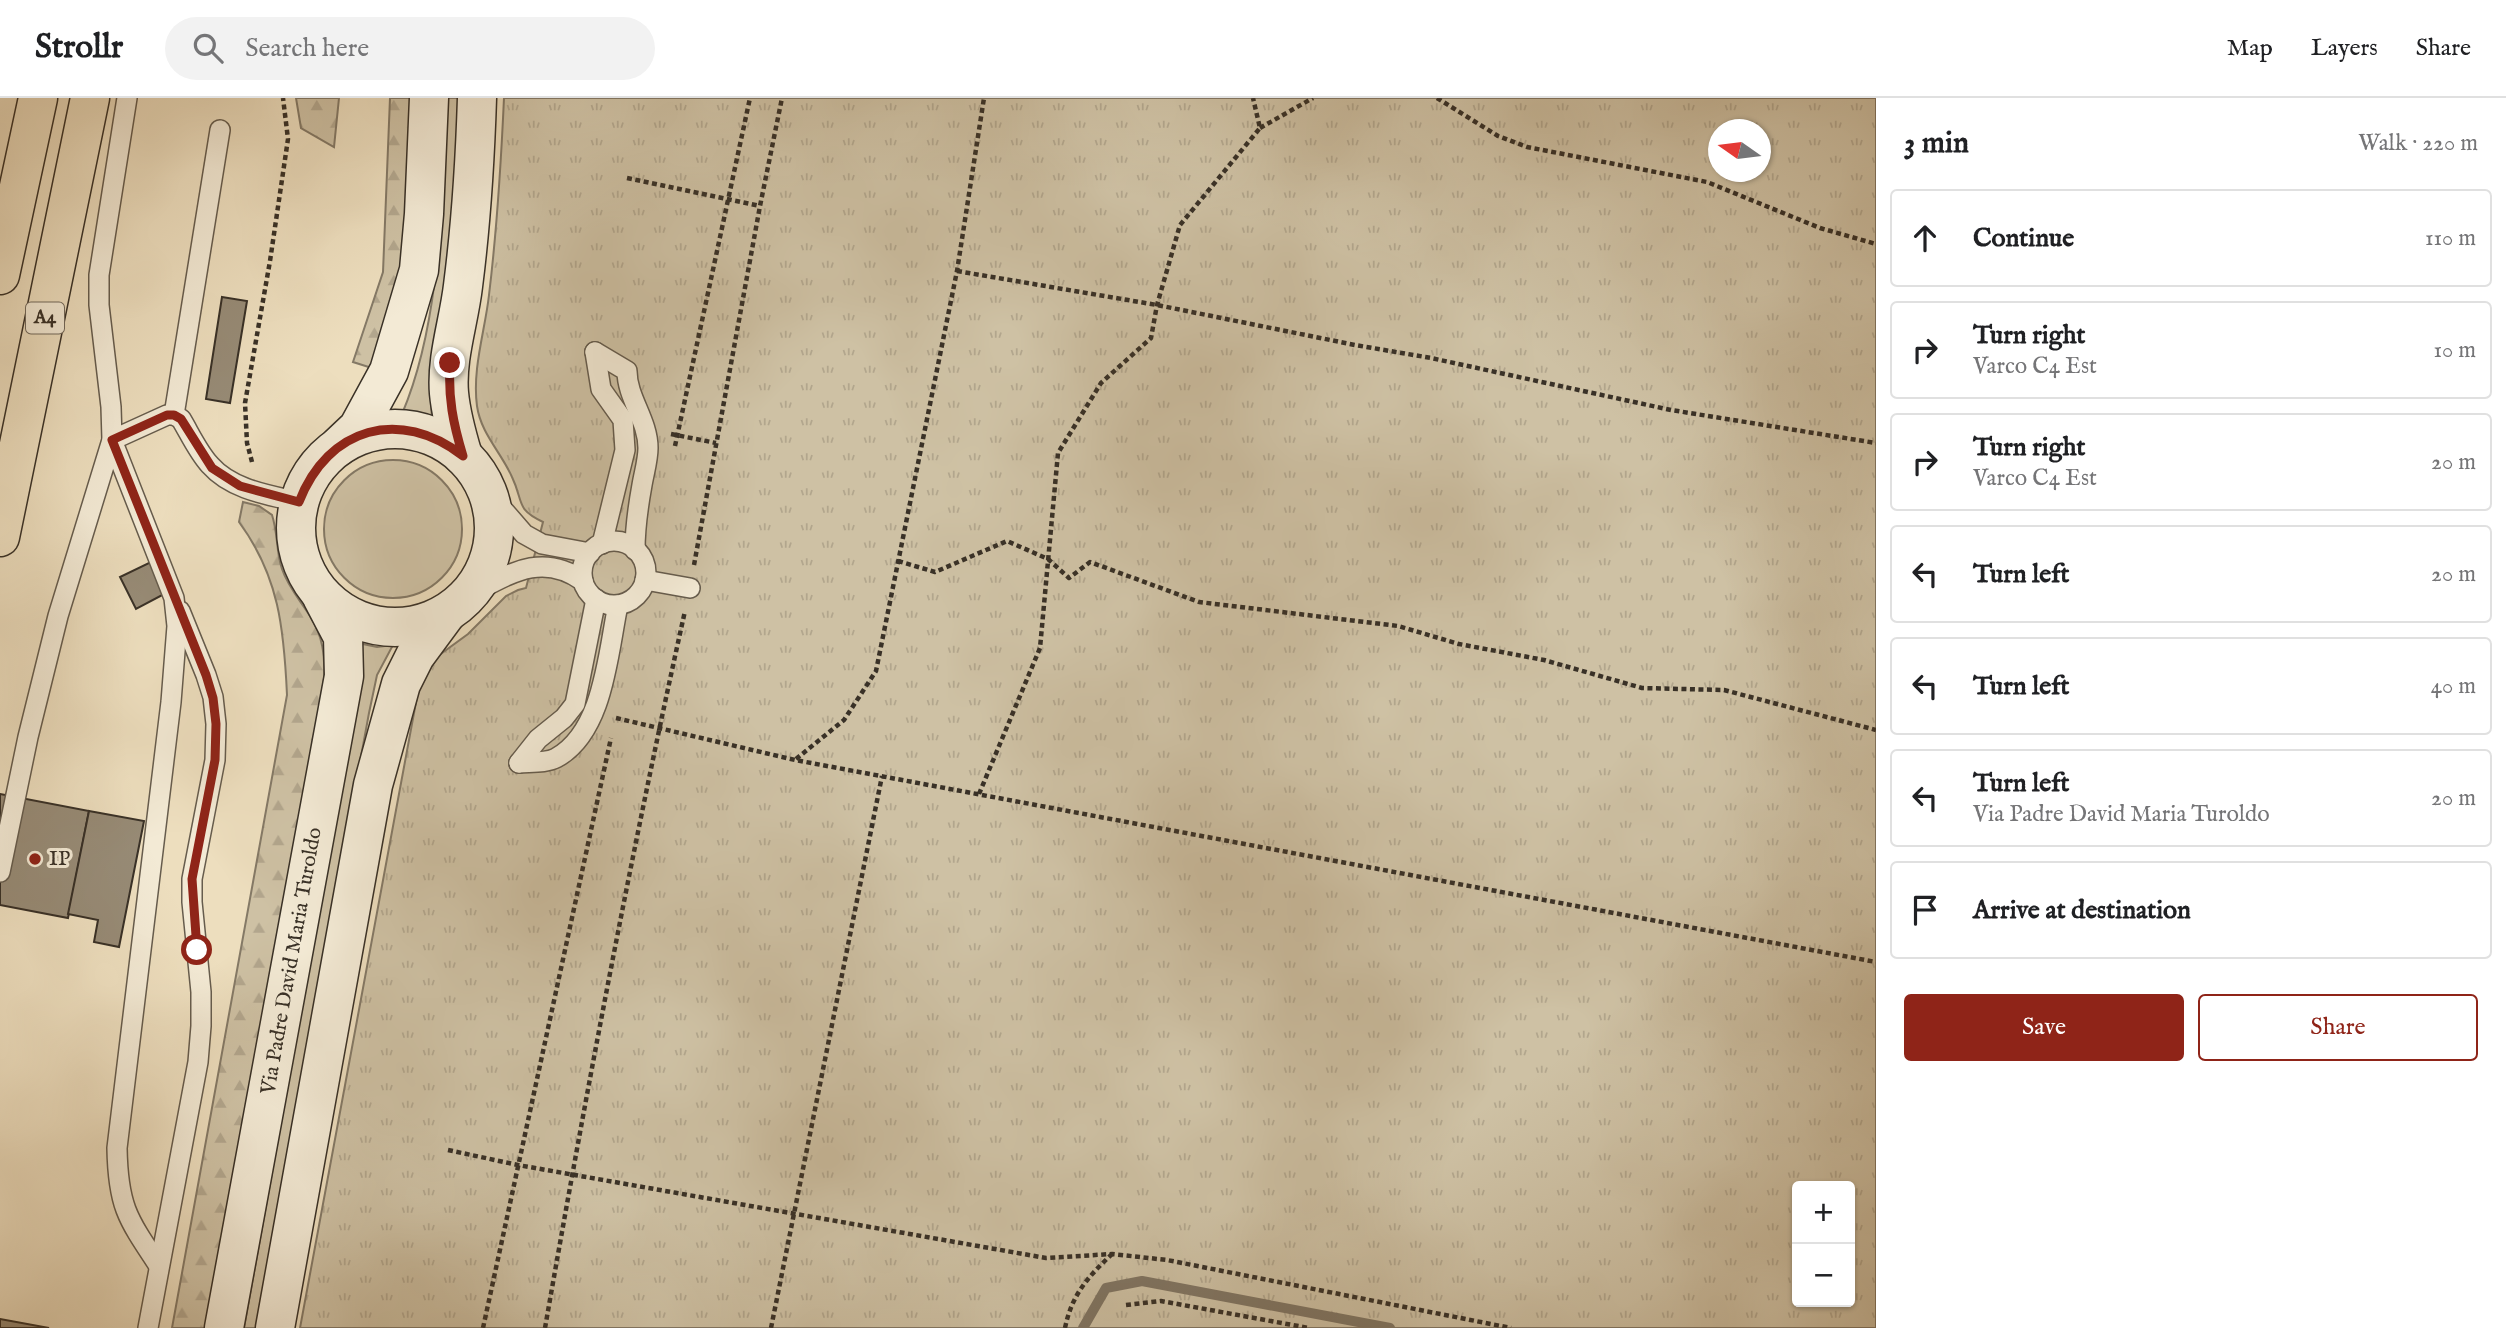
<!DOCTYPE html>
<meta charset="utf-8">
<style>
:root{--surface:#fff;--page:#f2f2f2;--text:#202124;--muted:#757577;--line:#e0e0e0;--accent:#8f2418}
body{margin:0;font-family:"IM FELL English",serif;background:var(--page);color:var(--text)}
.controls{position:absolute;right:21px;bottom:21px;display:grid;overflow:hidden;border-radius:7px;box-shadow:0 2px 5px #0004}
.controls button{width:63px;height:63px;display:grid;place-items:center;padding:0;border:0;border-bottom:2px solid var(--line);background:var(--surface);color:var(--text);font:35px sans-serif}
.compass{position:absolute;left:1708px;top:21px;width:63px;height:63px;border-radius:50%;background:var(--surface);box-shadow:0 2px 5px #0004;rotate:284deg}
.stop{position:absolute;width:21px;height:21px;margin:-16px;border:5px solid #8f2418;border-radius:50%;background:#fff}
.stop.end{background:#8f2418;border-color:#fff;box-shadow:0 2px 7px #0008}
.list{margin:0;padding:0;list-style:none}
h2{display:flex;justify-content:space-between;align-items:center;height:91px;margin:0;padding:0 28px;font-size:30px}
h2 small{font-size:23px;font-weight:400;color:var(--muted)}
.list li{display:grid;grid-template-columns:46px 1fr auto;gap:21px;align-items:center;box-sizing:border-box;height:98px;margin:0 14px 14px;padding:0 14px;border:2px solid var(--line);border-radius:7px}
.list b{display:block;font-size:26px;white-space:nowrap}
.list p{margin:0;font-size:23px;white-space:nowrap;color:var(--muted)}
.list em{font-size:23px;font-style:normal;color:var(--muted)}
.actions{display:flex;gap:14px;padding:21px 28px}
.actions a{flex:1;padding:16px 0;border:2px solid var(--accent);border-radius:7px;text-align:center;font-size:24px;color:var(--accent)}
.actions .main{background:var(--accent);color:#fff}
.icon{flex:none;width:38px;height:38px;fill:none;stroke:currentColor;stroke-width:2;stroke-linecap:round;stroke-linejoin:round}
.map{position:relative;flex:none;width:1876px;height:1230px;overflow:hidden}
header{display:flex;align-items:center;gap:42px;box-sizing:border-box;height:98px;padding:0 35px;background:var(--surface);border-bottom:2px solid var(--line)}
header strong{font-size:33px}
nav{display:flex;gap:38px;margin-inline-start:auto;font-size:24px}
.search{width:490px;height:63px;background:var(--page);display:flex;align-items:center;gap:18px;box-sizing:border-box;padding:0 24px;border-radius:38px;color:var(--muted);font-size:26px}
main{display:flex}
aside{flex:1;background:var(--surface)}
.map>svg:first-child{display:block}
.grass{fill:#cec1a4;stroke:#847966;stroke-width:2}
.forest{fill:url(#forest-firs);stroke:#847966;stroke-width:2}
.park{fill:url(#park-tufts);stroke:#847966;stroke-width:2;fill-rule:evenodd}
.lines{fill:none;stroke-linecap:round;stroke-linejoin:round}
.stream{stroke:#807563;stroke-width:10}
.building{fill:#978b76;stroke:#393127;stroke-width:2}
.lane-casing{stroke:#665c4d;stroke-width:22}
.secondary-casing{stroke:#393127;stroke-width:41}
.highway-casing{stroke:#393127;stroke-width:41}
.path{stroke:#393127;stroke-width:4.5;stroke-dasharray:5 3.5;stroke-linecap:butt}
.lane{stroke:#f3ead5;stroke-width:19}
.secondary{stroke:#f3ead5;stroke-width:38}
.highway{stroke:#eddebe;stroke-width:38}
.route{stroke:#8f2418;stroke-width:9}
.poi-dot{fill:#8f2418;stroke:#f3ead5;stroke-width:2.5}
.labels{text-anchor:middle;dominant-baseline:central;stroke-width:6;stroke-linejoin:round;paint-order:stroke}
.shield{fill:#f3ead5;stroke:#71685b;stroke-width:2}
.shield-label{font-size:19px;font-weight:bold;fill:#393127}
.poi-label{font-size:21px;fill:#393127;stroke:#f3ead5;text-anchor:start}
.street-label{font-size:21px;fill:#393127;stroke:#f3ead5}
</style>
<header>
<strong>Strollr</strong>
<div class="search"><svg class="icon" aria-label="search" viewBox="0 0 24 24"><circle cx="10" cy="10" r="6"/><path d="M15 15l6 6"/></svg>Search here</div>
<nav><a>Map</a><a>Layers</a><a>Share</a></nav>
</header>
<main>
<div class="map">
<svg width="1876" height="1230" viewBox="0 0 1876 1230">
<defs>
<pattern id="forest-firs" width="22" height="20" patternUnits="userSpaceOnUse" patternTransform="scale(1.75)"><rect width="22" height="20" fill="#cec1a4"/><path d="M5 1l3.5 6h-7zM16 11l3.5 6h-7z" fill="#b2a68d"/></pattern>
<pattern id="park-tufts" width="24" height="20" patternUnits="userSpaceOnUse" patternTransform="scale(1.75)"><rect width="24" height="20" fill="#cec1a4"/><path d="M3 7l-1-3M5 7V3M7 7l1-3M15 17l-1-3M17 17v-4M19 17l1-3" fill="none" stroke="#b2a68d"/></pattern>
</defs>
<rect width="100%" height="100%" fill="#eddebe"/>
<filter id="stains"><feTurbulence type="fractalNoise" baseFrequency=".00286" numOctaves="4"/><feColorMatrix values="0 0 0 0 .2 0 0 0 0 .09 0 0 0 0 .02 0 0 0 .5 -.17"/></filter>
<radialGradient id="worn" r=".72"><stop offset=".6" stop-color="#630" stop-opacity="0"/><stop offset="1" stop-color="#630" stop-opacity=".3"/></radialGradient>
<g class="grass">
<path d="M446,0H460L453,130L430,280L432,324L402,316C442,222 441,102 446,0Z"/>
<circle cx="393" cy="431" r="69"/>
<polygon points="358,545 377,549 393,547 377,577 369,615 256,1230 244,1230 300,919"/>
</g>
<g class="forest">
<polygon points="296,0 339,0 334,49 301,30"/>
<polygon points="390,0 414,0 411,82 399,180 378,272 353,264 383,174"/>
<path d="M243,404L259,408L272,417C278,435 276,454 282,471C288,489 300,502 310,518C323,538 325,558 324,581L210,1230H172L287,597C284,531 279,478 239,424Z"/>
</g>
<path class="park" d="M504,0H1876V1230H300L419,588L438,558L468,536L506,498L518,492L526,490L543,424C515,411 524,404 512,379C501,354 481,336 477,308C472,271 485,233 489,197C497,131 501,66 504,0ZM1718,32H1760V74H1718ZM1797,1088H1850V1204H1797Z"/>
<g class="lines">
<polyline class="stream" points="1083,1230 1106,1190 1142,1183 1390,1230"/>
</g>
<g class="building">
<polygon points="222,199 247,203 230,305 206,301"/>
<polygon points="153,463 168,494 136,511 120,479"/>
<polygon points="0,696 89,713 68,820 0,807"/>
<polygon points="89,713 144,723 119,849 94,844 98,822 68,816"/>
<polygon points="0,1221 49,1230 0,1230"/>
</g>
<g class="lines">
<defs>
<g id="lane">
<path d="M595,254L627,273C627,300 648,322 648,350C648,362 644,375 642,387C638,409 635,429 635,452"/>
<polyline points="595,254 601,291 623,322 625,352 602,446"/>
<polyline points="174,317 220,32"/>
<polyline points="486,392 524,436 542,446 590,455"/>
<circle cx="614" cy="475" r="32"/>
<polyline points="645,482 690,490"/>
<path d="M469,497C508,477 541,453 583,483"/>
<path d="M519,665C530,664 547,665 556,660C604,634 608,554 618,507"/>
<polyline points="519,665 538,641 564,620 575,606 596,501"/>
<polyline points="0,774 28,639 58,518 112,342 111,309 99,207 99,177 127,0"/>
<path d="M159,1168C127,1120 118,1108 117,1050L171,604L177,528L174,500L112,342L167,317H174L181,321C190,336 198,354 210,367C232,392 269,397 299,404"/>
<polyline points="148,1230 198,964 201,928 201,894 192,804 192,781 215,662 216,626 213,599 206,577 180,513"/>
</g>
<g id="secondary">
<circle cx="395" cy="430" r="99"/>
<polyline points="339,348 358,330 389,273 419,172 424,116 429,0"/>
<path d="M463,358C457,338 451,317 449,295C446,260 459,223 463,188C471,126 475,63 477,0"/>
<polyline points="224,1230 344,578 343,539 322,499"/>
<polyline points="275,1230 373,687 401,586 415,558 446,516"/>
</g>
<g id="highway">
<polyline points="0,177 38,0"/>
<polyline points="0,439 90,0"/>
</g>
</defs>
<use href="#lane" class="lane-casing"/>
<use href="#secondary" class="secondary-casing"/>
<use href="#highway" class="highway-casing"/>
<g class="path">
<polyline points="1437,0 1498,38 1527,49 1707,84 1820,130 1876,146"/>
<polyline points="1260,30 1313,0"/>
<polyline points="627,80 760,108"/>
<polyline points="957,173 1157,207 1355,247 1431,260 1671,312 1876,345"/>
<polyline points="671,336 716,345"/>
<polyline points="675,348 750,0"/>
<polyline points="252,364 247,345 245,305 270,163 288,41 283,0"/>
<polyline points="898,463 935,474 1007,443 1048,461 1069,480 1090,464 1199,504 1398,528 1459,546 1544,562 1642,590 1724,592 1876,632"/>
<polyline points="694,467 760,108 782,0"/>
<polyline points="616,620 795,662 1876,864"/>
<polyline points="796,661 844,622 876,573 957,173 984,0"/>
<polyline points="979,696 1040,550 1058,355 1101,285 1151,240 1157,207 1180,127 1260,30 1253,0"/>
<polyline points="448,1052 518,1067 1046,1160 1112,1156 1167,1162 1511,1230"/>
<polyline points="1126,1207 1161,1203 1309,1230"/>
<polyline points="483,1230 611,640"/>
<path d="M545,1230C587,990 632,751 685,513"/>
<polyline points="771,1230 882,678"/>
<path d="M1065,1230C1072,1196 1088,1179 1112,1156"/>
</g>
<use href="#lane" class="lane"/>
<use href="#secondary" class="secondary"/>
<use href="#highway" class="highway"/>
</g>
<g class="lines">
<path class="route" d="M197,852L192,781L215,662L216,626L213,600L206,577L112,342L167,317H174L181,321L212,370L240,388L299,404C328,329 400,309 463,358C453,325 448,300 450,265"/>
</g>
<circle class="poi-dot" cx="35" cy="761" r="7"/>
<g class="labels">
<rect class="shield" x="26" y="204.5" width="38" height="31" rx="5"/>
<g class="shield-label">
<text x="45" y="220">A4</text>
</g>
<g class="poi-label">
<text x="49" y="761">IP</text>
</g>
<g class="street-label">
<text transform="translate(292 863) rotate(-80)">Via Padre David Maria Turoldo</text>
</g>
</g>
<rect width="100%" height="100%" filter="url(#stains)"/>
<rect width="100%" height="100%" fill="url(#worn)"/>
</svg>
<div class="controls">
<button>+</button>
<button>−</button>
</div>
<svg class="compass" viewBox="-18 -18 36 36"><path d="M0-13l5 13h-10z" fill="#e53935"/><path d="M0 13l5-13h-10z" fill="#757577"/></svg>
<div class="stop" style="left:197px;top:852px"></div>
<div class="stop end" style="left:450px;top:265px"></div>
</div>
<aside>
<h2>3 min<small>Walk · 220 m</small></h2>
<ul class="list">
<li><svg class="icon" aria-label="ahead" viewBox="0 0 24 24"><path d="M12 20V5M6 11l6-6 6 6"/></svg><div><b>Continue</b></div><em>110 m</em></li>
<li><svg class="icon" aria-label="right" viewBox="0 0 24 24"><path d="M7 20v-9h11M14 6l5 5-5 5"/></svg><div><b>Turn right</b><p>Varco C4 Est</p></div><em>10 m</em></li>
<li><svg class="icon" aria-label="right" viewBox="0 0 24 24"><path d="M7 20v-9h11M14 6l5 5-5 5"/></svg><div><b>Turn right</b><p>Varco C4 Est</p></div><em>20 m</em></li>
<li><svg class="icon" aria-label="left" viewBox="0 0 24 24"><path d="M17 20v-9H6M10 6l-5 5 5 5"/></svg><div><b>Turn left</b></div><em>20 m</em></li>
<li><svg class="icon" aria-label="left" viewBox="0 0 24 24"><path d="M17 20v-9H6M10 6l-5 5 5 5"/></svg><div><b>Turn left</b></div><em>40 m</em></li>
<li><svg class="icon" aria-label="left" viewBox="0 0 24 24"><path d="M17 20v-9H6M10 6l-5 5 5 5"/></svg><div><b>Turn left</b><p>Via Padre David Maria Turoldo</p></div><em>20 m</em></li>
<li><svg class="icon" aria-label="arrive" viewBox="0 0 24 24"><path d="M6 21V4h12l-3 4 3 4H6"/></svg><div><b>Arrive at destination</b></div></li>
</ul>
<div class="actions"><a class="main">Save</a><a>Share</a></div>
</aside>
</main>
